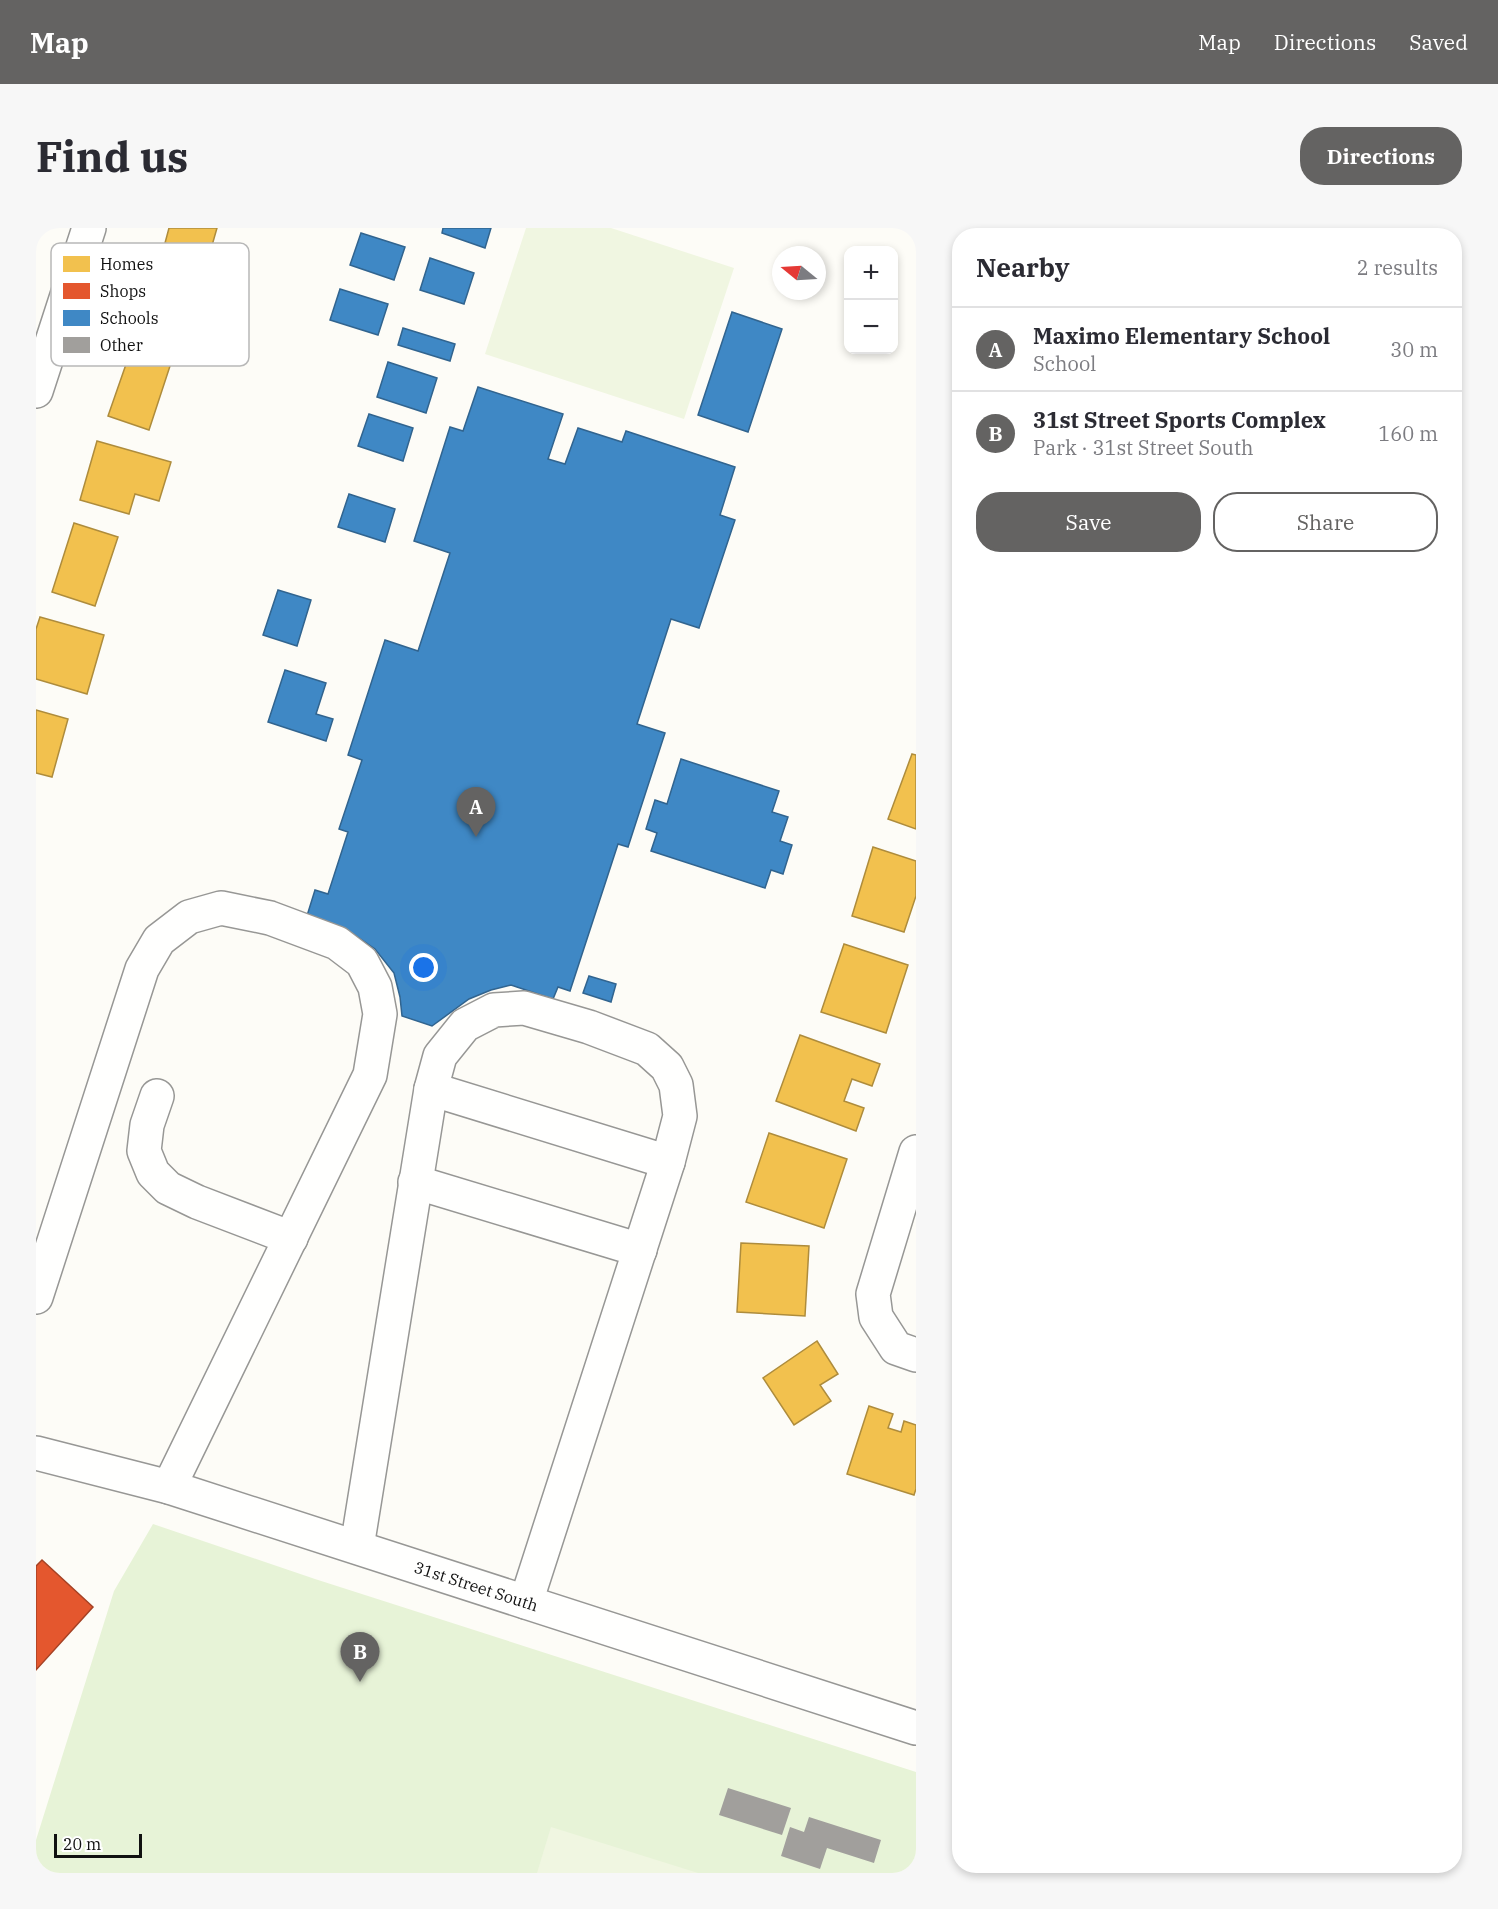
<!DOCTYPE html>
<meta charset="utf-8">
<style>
:root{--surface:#fff;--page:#f7f7f7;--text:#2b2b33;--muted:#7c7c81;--line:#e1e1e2;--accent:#646362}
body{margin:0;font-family:"IBM Plex Serif",serif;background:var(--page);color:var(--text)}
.controls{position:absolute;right:18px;top:18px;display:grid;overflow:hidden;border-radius:12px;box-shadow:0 3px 9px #0003}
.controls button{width:54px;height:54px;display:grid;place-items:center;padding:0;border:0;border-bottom:2px solid var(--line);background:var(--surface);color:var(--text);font:30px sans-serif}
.compass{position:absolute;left:736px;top:18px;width:54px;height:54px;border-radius:50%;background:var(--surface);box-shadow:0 3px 9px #0003;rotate:288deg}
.scale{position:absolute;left:18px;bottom:15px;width:88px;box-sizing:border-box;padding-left:6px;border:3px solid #111;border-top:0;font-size:16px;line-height:21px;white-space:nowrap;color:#111;-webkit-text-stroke:4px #fff;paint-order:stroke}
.you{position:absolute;left:388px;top:740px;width:21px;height:21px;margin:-15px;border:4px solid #fff;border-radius:50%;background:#1a73e8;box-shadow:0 0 0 9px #1a73e833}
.badge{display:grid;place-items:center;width:39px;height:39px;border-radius:50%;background:var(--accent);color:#fff;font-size:20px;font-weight:700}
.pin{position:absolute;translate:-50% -50px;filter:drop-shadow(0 2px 3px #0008)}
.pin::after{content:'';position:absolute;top:32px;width:21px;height:18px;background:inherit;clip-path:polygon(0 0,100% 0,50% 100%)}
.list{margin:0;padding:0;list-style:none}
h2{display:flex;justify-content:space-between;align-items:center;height:78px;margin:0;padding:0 24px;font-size:26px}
h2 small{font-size:20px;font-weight:400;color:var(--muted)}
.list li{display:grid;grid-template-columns:39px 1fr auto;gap:18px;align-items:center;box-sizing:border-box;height:84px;padding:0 24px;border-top:2px solid var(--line)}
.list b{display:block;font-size:22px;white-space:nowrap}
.list p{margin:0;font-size:20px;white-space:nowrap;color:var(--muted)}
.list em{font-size:20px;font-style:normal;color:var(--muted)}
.actions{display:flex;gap:12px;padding:18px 24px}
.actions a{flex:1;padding:14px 0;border:2px solid var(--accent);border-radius:24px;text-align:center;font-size:21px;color:var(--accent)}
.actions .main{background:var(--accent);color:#fff}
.map{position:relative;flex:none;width:880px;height:1645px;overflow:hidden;border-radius:24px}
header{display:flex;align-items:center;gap:36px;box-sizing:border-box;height:84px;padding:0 30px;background:var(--accent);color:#fff}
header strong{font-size:28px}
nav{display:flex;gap:33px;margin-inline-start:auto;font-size:21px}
.intro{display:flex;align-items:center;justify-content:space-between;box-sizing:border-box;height:144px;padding:0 36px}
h1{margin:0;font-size:42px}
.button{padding:15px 27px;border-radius:24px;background:var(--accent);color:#fff;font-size:21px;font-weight:700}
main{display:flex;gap:36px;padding:0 36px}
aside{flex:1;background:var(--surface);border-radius:24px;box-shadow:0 3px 9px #0003}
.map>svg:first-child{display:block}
.green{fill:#e7f3d7}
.pitch{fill:#f0f6e1}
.homes{fill:#f2c14e;stroke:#ae8c3c;stroke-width:1.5}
.shops{fill:#e4572e;stroke:#a54225;stroke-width:1.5}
.schools{fill:#3f88c5;stroke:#31648f;stroke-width:1.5}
.building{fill:#a19f9c}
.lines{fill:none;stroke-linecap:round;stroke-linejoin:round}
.minor-casing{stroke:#979795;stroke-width:36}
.minor{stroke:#fffffe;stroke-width:33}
.labels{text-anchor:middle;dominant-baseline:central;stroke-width:6;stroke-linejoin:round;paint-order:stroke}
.street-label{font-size:16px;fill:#111;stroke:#fff}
.key{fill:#fff;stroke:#b8b8b8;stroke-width:1.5}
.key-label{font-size:16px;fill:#111}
</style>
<header>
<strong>Map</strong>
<nav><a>Map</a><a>Directions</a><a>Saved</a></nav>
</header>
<div class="intro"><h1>Find us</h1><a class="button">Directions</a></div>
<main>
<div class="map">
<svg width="880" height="1645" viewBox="0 0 880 1645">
<rect width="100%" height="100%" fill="#fdfcf7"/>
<polygon class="green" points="117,1296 279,1351 880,1544 880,1645 0,1645 0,1612 78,1363"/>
<g class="pitch">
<polygon points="490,0 575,0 698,40 648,191 449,126"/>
<polygon points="515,1599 662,1645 501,1645"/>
</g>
<g class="homes">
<polygon points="133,0 181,0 173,28 129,15"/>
<polygon points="95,122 135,135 113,202 72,188"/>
<polygon points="61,213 135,234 123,273 99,266 93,286 44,272"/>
<polygon points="38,295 82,309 59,378 16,364"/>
<polygon points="4,389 68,407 51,466 0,451 0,401"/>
<polygon points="0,482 32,491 16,549 0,545"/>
<polygon points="876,526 880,527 880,601 852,591"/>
<polygon points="837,619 880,633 880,668 868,704 816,688"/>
<polygon points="808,716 872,737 850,805 785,784"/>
<polygon points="764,807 844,836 836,858 816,851 808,873 828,880 820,903 740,873"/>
<polygon points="733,905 811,931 788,1000 710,974"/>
<polygon points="705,1015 773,1018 769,1088 701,1084"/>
<polygon points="781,1113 802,1146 784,1157 795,1173 758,1197 727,1150"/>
<polygon points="833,1178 857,1186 852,1200 865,1204 868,1193 880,1197 880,1261 878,1267 811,1246"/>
</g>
<polygon class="shops" points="6,1332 57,1379 0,1442 0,1338"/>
<g class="schools">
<polygon points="407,0 455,0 449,20 406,5"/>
<polygon points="325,5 369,19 358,52 314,37"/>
<polygon points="394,30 438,45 428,76 384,62"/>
<polygon points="304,61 352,76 342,107 294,92"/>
<polygon points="696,84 746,101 712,204 662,187"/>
<polygon points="367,100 419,116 414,133 362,117"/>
<polygon points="352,134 401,150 390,185 341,169"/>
<polygon points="442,159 527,186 512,231 529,236 542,200 586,214 590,203 699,239 684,287 699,292 663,400 635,391 601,496 629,505 592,619 582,616 534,763 522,759 517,771 475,757 455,762 433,771 396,798 366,788 364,769 358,745 339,721 317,706 270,691 279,662 292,666 312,604 303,601 326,532 312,527 349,412 382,423 414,325 378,313 414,199 427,203"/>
<polygon points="333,186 377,200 367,233 322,218"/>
<polygon points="313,266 359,281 349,314 302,299"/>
<polygon points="242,362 275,372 261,418 227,407"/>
<polygon points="249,442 290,455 280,486 297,491 290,513 232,494"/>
<polygon points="645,531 743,563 736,584 752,589 744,613 756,617 747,646 735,642 729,660 615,623 621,605 610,601 619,572 631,576"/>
<polygon points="553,748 580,756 575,774 547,765"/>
</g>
<g class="building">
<polygon points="692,1560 755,1580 746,1607 683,1587"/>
<polygon points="773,1589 845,1612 838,1635 791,1620 784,1641 745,1628 754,1599 768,1604"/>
</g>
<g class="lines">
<defs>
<g id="minor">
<polyline points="0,163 53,0"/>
<polyline points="395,861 632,934"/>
<polyline points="121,868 111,897 108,923 117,945 132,960 161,974 255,1010"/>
<polyline points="880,924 837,1066 840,1089 860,1120 880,1127"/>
<polyline points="379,954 604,1022"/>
<polyline points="0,1069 106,741 123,712 153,689 185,680 234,690 301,715 326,734 339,759 344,786 334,847 133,1259"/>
<path id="s1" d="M0,1225L133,1259L880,1500"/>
<polyline points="321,1319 395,861 404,828 429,797 458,782 488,780 553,799 611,821 631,839 640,857 644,888 632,934 490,1374"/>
</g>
</defs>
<use href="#minor" class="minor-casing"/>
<use href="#minor" class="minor"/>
</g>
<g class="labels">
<g class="street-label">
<text stroke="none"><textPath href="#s1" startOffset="460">31st Street South</textPath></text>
</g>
</g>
<rect x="15" y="15" width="198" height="123" rx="9" class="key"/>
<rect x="27" y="28" width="27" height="16" fill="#f2c14e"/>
<rect x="27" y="55" width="27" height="16" fill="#e4572e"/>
<rect x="27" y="82" width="27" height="16" fill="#3f88c5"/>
<rect x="27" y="109" width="27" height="16" fill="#a19f9c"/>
<g class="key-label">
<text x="64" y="42">Homes</text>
<text x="64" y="69">Shops</text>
<text x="64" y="96">Schools</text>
<text x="64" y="123">Other</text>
</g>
</svg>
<div class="controls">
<button>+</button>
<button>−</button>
</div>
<svg class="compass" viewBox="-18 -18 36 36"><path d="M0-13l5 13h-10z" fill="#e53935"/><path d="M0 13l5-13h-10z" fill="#7c7c81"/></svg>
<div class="scale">20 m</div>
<div class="you"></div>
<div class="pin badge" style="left:440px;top:609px">A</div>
<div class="pin badge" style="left:324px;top:1454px">B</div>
</div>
<aside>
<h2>Nearby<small>2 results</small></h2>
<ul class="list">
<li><span class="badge">A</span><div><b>Maximo Elementary School</b><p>School</p></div><em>30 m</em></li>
<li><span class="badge">B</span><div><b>31st Street Sports Complex</b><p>Park · 31st Street South</p></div><em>160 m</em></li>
</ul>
<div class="actions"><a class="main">Save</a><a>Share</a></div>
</aside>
</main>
